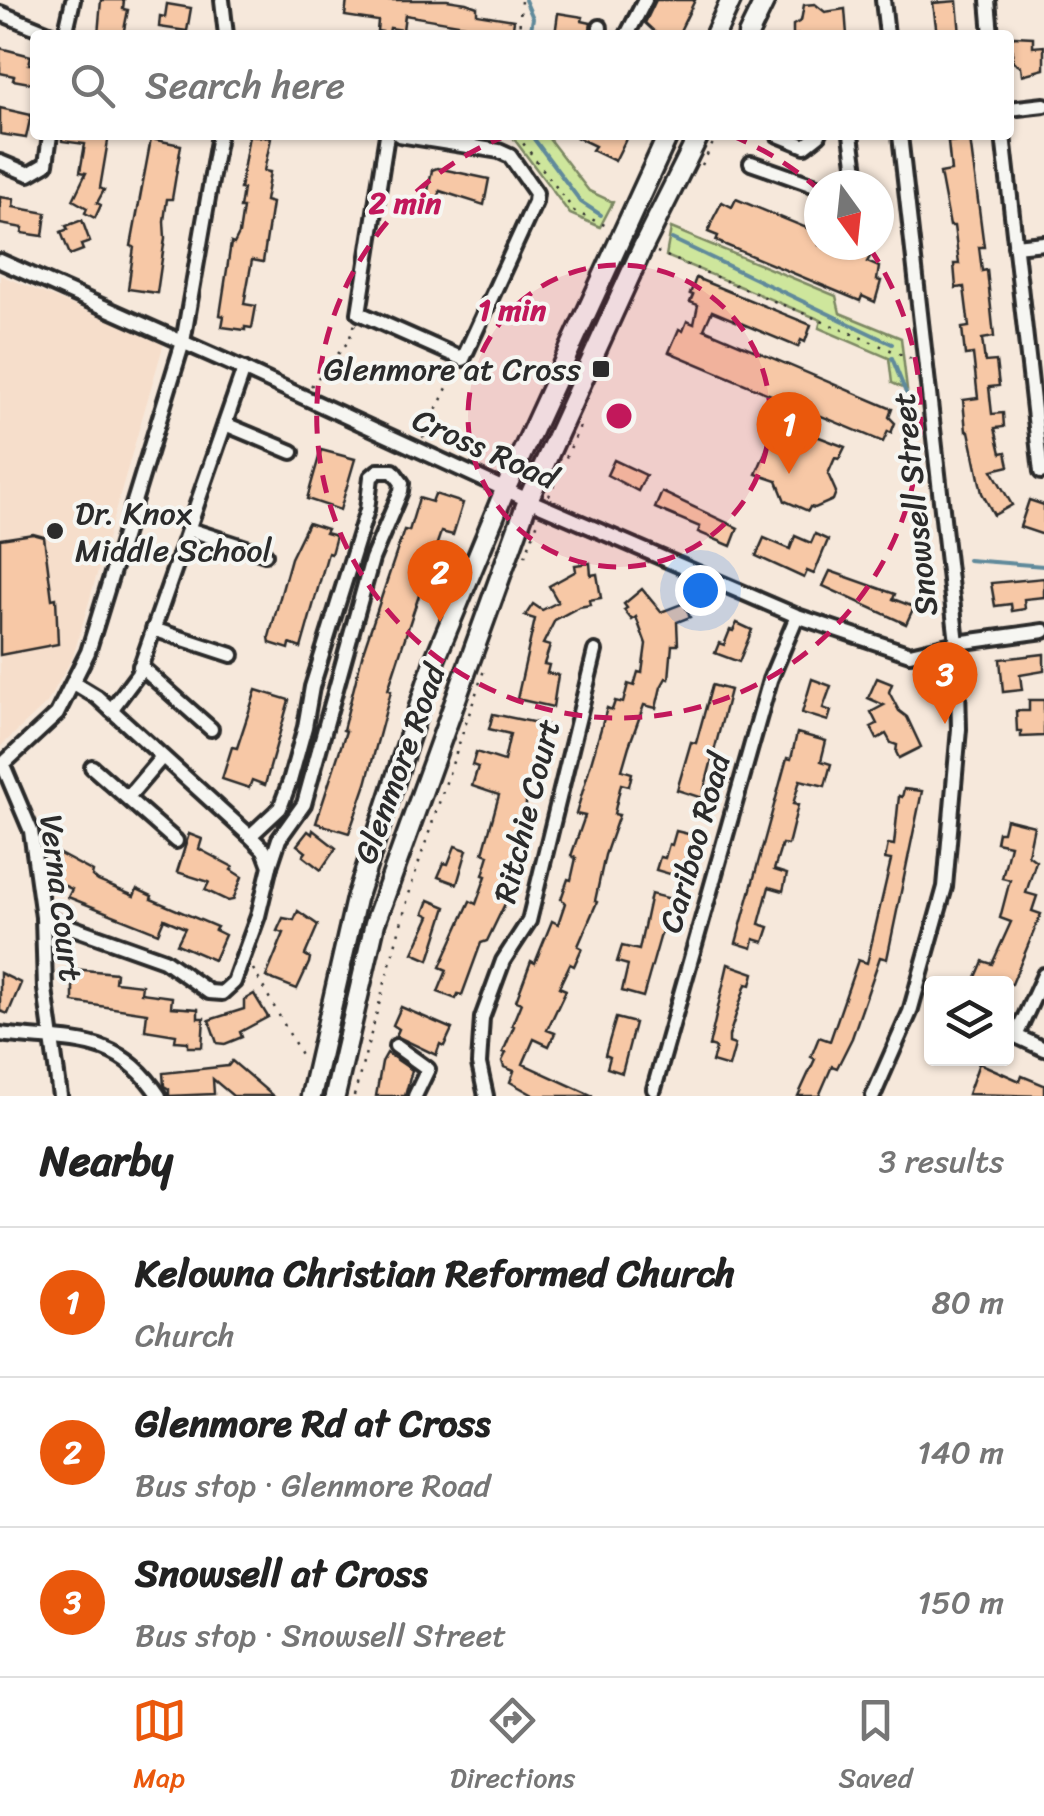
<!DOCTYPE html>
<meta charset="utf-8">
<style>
:root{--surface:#fff;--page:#f2f2f2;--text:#222;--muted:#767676;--line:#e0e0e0;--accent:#ea580c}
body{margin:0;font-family:Sriracha,sans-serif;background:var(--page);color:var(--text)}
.controls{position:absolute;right:30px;bottom:30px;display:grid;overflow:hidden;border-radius:10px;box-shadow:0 2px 8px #0004}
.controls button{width:90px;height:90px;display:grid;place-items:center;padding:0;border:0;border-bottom:2px solid var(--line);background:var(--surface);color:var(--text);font:50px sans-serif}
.compass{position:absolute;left:804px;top:170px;width:90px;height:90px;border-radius:50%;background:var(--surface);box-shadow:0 2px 8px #0004;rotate:165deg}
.you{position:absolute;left:700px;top:590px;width:35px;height:35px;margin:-25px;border:8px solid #fff;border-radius:50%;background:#1a73e8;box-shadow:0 0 0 15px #1a73e833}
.badge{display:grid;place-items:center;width:65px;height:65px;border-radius:50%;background:var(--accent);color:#fff;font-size:32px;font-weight:700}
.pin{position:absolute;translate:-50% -82px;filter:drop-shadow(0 2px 5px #0008)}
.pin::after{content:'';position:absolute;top:52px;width:35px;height:30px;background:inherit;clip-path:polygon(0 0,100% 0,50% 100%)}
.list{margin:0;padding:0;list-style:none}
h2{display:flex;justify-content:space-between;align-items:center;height:130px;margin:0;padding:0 40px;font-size:42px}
h2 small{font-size:32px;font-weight:400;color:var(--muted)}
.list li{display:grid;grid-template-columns:65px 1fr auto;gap:30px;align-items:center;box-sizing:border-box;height:150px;padding:0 40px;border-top:2px solid var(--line)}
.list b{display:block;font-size:38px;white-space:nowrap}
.list p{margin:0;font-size:32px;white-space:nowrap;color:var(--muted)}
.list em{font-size:32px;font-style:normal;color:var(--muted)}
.icon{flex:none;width:55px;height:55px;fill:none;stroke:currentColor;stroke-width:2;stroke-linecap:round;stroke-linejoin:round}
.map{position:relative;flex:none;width:1044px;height:1096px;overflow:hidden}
.search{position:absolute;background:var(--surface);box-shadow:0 2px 8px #0004;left:30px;right:30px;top:30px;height:110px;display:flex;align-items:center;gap:25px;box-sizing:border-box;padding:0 35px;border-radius:10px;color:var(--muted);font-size:38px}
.sheet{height:580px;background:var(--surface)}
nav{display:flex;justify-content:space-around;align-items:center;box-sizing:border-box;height:140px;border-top:2px solid var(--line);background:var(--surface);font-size:28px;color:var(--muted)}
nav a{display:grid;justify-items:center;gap:5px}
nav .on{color:var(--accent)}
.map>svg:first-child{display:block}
.built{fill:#f6decb}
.green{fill:#cee69c;stroke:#7c8864;stroke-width:2.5}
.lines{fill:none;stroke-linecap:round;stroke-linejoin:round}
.stream{stroke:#608a9b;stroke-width:4}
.building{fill:#f7c8a6;stroke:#2b2b2b;stroke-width:2.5}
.minor-casing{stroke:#2b2b2b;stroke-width:20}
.major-casing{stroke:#2b2b2b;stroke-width:25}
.path{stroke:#2b2b2b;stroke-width:2.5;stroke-dasharray:2.5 8;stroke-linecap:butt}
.minor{stroke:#f6f6f2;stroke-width:12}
.major{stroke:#f6f6f2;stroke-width:18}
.ring{fill:none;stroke:#c2185b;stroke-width:5;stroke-dasharray:18 12}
.poi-dot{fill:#2b2b2b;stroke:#f6f6f2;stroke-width:4}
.labels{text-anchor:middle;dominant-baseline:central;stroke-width:8;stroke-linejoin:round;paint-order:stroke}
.poi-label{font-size:32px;fill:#2b2b2b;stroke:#f6f6f2;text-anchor:end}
.street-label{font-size:32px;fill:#2b2b2b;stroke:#f6f6f2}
.centre{fill:#c2185b;stroke:#f6f6f2;stroke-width:5}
.ring-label{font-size:30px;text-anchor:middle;font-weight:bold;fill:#c2185b;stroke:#f6f6f2;stroke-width:8;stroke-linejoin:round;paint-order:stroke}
</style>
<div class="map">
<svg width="1044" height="1096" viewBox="0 0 1044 1096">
<rect width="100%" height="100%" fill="#f6e8db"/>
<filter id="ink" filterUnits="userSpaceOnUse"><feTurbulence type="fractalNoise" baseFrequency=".01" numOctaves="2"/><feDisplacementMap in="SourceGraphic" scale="20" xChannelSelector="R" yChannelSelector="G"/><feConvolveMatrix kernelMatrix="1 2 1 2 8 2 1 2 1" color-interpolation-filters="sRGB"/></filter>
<g filter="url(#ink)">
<polygon class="built" points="0,275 164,343 73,657 47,703 0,747"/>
<g class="green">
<polygon points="511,135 546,135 589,191 613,202 600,227 570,214"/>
<polygon points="671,228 836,296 840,313 901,338 907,390 892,383 889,358 819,328 821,320 666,256"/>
</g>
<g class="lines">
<g class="stream">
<polyline points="525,0 533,18 530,35"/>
<polyline points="531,135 581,202 601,215"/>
<polyline points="672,239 892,344"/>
<polyline points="892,358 906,393"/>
<polyline points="968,560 1044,566"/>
</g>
</g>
<g class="building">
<polygon points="101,0 124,0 123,9 128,10 123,35 98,35"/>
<polygon points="347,0 447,0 466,3 477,7 477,14 514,20 512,35 482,35 483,32 463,28 464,25 405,15 403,30 390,28 389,33 377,31 378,21 345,16"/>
<polygon points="656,0 695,0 678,35 658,35 645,23"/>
<polygon points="957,1 960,35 937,35 933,3"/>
<polygon points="167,4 191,8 187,31 159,27 160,16 165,17"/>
<polygon points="815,4 825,12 845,9 847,35 793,35 793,25 801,21 804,5"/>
<polygon points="558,13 583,17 582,21 591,23 589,35 555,35"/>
<polygon points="1014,36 1033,37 1033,47 1044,46 1044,69 1022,75 1021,67 1013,62 1011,39"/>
<polygon points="0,48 31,56 29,64 35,64 35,84 13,80 14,76 0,73"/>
<polygon points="0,108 31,115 26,138 0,134"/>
<polygon points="62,135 109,135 100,188 104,190 97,203 101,205 95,218 85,213 87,208 73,200 86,173 80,172 85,144 62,141"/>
<polygon points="249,135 271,138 264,171 270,172 265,201 272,203 263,262 252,260 244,304 256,306 252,328 245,327 245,330 222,327 224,316 220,315 231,243 234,244 239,234 243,208 240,208 243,189 240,189"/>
<polygon points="572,135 628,135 615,161 592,150 595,146"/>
<polygon points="151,139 181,145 172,199 167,199 164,221 165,238 157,293 128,289 134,247 131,246"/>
<polygon points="970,139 984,247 979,247 982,271 987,270 994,337 982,339 985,362 996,361 999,386 989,387 992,414 1003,413 1004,427 995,428 1001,453 1006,452 1009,466 992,470 1012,505 994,515 982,493 969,431 966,431 963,400 978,398 973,354 965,355 962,328 969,327 964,287 956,288 954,264 959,264 954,226 950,226 940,173 951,171 948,142"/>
<polygon points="437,168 489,179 484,205 440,191 439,198 427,196 432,170"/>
<polygon points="0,197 14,199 13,207 46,213 43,236 22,233 23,228 0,224"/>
<polygon points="736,199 819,233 819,245 848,245 871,255 867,262 879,267 877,280 881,281 875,302 862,296 860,301 716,241 718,236 708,232 713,219 722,202 732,207"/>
<polygon points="82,220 90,242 81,245 83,250 70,255 61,232 68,229 66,226"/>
<polygon points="696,278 811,325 805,342 801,340 798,347 712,311 704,329 892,409 889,417 895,423 891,433 888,431 883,442 669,352 679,329 683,331 687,321 694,324 698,305 690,302 693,295 690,294"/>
<polygon points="775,420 845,447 839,459 835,458 828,474 836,492 833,500 815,508 810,507 808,511 785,501 777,481 756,474 774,432 771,430"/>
<polygon points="321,450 355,459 340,510 307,499"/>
<polygon points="614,460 646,475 638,491 607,475"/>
<polygon points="662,492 738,528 731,546 698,532 700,527 655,508"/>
<polygon points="435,494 463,503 453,535 441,532 414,610 388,690 391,691 366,784 349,833 316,823 346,731 343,730 363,652 404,530 409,531 419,498 432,502"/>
<polygon points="1029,500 1044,505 1044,535 1020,527"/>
<polygon points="308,523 327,529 325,533 336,536 331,554 328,553 301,648 290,644 289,649 270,643 269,637 291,558"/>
<polygon points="33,534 44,537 52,599 56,598 58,644 0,655 0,539"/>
<polygon points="815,534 828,540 814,574 807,571 804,578 756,556 764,538 790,549 795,536 811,543"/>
<polygon points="590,563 591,575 597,574 601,598 589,600 590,605 579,607 555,620 543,644 550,646 544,664 549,665 547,673 558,675 553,707 517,699 535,619 525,616 533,604 542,610 558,602 549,586 576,571 575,565"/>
<polygon points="830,571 895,594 893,599 914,607 906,624 823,586"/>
<polygon points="1044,578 1044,597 1024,599 1025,609 1012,611 1011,604 995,606 991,583"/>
<polygon points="642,589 661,612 684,603 690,617 677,622 678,645 672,645 669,679 666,678 661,687 656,708 644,705 629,746 622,770 632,773 629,786 621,784 614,814 619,815 605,855 595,901 597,902 578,946 582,948 574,966 570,964 559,987 566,990 547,1030 555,1033 549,1046 534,1039 523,1064 593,1096 535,1096 510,1082 514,1071 504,1067 502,1061 506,1053 503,1052 514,1026 512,1025 521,1003 516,1001 531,961 535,963 552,921 558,924 565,903 561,899 568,879 571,880 576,858 571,856 585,816 576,814 607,708 612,710 615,701 623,703 628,684 634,686 638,672 642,673 646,644 636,617 632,620 624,610 627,608 624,604"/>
<polygon points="737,623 752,630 739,662 715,653 719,643 724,645 730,630 733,631"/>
<polygon points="1044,654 1044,671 1020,675 1022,690 1003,692 1000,659"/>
<polygon points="877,678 892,684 889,692 899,711 907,717 921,747 899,758 896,752 897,745 891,743 886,734 877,739 871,727 877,724 871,712 884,705 868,698"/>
<polygon points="812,679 831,686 823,708 831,711 828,721 802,713"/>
<polygon points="712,685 730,690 702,798 677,790 691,742 696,743"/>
<polygon points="256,690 289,700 265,785 252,780 249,788 222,779 232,747 237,748"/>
<polygon points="1029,700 1044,700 1044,736 1021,737 1021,731 1017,731 1016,711 1029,711"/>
<polygon points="493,714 547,725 526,791 526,807 520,825 525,827 519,846 521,847 514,885 487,941 481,943 462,995 458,994 456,999 438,992 447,970 440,967 470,901 476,904 486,876 483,875 489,855 483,853 499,795 472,786 478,767 472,765 476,752 504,761 510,734 489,729"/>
<polygon points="797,733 826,741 821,761 831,764 825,786 800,780 793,804 798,805 788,845 782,844 774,870 787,874 783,891 769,887 759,924 769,927 764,942 754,939 752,948 736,943 787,758 791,759"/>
<polygon points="904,789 922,791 887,959 880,957 852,1038 837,1068 832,1066 819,1096 798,1096 815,1059 811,1057 819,1037 830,1041 858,960 867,963 891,860 885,859 888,844 894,845 899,796 902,797"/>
<polygon points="1006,819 1034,826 1028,855 1036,861 1026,893 1037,896 1032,911 1041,914 1012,984 973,984 983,961 992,964 1011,922 1000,918 1010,880 1002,878 1010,845 996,842 998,832 1003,832"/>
<polygon points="313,830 336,848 321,870 303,856 306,852 297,845 308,831 312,834"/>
<polygon points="676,831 692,835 680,877 656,870 660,857 665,858 669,844 672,845"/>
<polygon points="189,834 202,839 199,849 233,867 231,870 242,877 233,900 228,901 205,890 209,882 177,872"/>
<polygon points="455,846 467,850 457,884 438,877 444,863 448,864"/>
<polygon points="54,851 93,872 92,876 98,881 134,896 137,889 152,896 151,899 217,927 215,930 225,935 214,960 177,944 185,928 164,919 158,933 68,897 72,889 56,882 54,862 58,859"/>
<polygon points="651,894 671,899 643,997 622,991 628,965 617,962 622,946 639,950"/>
<polygon points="429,900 446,907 429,960 413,953 430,916 424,913"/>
<polygon points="298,911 318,925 305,955 310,958 309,963 297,989 266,977 284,933 277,931 283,918 294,920"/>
<polygon points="728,964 754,973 751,985 746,984 729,1036 729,1043 735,1045 729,1067 712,1062 716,1048 709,1046"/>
<polygon points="73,969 116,973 115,982 142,985 141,993 172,997 171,1007 198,1009 198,1018 204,1018 202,1047 188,1047 188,1042 175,1041 176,1035 145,1030 147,1013 73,1002"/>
<polygon points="0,973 21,983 8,1014 0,1011"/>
<polygon points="254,994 268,1017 240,1032 242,1037 225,1044 217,1043 209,1020 244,1009 244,1000"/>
<polygon points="401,1007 452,1029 444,1046 440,1044 436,1055 396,1036 399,1029 393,1025"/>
<polygon points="616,1018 635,1023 622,1073 607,1068 610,1057 605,1055"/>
<polygon points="387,1053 412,1070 405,1096 376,1096 382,1062"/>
<polygon points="232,1061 273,1096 233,1096 213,1079 214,1094 169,1096 169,1089 164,1086 163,1073 228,1066"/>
<polygon points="979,1063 1020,1081 1022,1076 1044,1085 1044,1096 968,1094"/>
</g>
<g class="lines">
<defs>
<g id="minor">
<polyline points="222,0 226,35"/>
<polyline points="883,0 887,35"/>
<polyline points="988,0 991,35"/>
<polyline points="0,13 54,35"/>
<polyline points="65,35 73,0"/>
<polyline points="599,35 600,27"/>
<polyline points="627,35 645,0"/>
<polyline points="1009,109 1044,105"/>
<polyline points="387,135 359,313 463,359 535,202 536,193 510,156 499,151 399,135"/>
<polyline points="778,135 805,146 819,135"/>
<polyline points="851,135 858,185"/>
<polyline points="1003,135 1041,472"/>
<polyline points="0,162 29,174 46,164 50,135"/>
<polyline points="751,163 819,187"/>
<polyline points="1015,246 1044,243"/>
<polyline points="0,261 232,364 528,500 797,616 910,654 957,643 1044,631"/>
<polyline points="225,424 292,452"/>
<polyline points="188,529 265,554"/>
<polyline points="153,629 232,655"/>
<polyline points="140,666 211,729"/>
<polyline points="111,710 138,674 244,369"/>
<polyline points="3,765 31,831 43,917 45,989 60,1096"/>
<polyline points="0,767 57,714 88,652 183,342 219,135"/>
<polyline points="92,767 176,841"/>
<polyline points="128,797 162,757"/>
<polyline points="250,836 280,808 290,781 305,727 312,687 367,510 371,477 378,471 393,471 402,483 401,491 372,559 304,804 279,839 270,866"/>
<polyline points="43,917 164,960 209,992 222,993 234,982 258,916 270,866 264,850 250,836 97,697 74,683"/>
<polyline points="1044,975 1016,1036 1044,1049"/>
<path d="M0,1034C68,1043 117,1031 159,1096"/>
<polyline points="396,1046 428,1069 415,1096"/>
<polyline points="654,1089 770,680 797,616"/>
<polyline points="486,1096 479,1064 482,1018 503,961 529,921 595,651"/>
<polyline points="873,1096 910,1012 945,887 959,729 957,643 900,135"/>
</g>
<g id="major">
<polyline points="715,35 731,0"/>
<polyline points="748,35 765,0"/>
<polyline points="311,1096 356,899 435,659 505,490 668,135"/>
<polyline points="335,1096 375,923 528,500 642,249 699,135"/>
</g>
</defs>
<use href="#minor" class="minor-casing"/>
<use href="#major" class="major-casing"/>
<g class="path">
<polyline points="519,35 521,0"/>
<polyline points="517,135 575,212 607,226"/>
<polyline points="702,165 717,135"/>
<polyline points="657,252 912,359"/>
<polyline points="311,386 348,342 355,324"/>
<polyline points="423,438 456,369"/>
<polyline points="549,496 580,426"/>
<polyline points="525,556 540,517"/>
<polyline points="253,969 303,1058"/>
<polyline points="354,1096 413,880 485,667"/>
</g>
<use href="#minor" class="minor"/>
<use href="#major" class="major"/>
</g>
</g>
<circle cx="619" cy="416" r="151" fill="#c2185b" fill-opacity=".12"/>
<g class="ring">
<circle cx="619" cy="416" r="151"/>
<path d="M730 135A302 302 0 0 1 817 188M869 247A302 302 0 1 1 508 135"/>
</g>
<g class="poi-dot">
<rect x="591" y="359" width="20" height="20" rx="5"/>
<circle cx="55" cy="531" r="10"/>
</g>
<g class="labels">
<g class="poi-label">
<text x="581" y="369">Glenmore at Cross</text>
<text x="75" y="513" text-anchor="start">Dr. Knox<tspan x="75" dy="37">Middle School</tspan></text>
</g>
<g class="street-label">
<text transform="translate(485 449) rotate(24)">Cross Road</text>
<text transform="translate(915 504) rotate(-96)">Snowsell Street</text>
<text transform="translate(400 764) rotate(-70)">Glenmore Road</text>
<text transform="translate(527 811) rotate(-76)">Ritchie Court</text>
<text transform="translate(695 843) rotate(-74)">Cariboo Road</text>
<text transform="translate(61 898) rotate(83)">Verna Court</text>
</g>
</g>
<circle cx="619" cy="416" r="15" class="centre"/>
<g class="ring-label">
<text x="405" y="213">2 min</text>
<text x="512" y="320">1 min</text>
</g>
</svg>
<div class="controls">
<button><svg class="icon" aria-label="layers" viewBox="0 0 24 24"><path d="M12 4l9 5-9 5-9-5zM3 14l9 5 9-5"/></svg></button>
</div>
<svg class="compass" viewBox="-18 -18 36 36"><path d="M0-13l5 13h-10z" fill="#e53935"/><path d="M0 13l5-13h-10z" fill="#767676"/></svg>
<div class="you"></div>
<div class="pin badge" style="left:789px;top:474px">1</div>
<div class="pin badge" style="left:440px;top:622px">2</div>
<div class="pin badge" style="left:945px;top:724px">3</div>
<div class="search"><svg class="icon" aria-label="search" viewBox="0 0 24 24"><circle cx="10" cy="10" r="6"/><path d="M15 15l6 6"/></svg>Search here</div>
</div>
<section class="sheet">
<h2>Nearby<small>3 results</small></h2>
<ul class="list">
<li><span class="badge">1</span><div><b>Kelowna Christian Reformed Church</b><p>Church</p></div><em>80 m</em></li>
<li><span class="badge">2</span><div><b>Glenmore Rd at Cross</b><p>Bus stop · Glenmore Road</p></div><em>140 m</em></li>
<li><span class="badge">3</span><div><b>Snowsell at Cross</b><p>Bus stop · Snowsell Street</p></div><em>150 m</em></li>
</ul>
</section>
<nav>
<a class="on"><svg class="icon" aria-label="map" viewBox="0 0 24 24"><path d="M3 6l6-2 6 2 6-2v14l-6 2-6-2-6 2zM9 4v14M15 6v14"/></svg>Map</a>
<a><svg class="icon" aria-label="directions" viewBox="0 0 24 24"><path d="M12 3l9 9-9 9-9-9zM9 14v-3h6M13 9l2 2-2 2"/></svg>Directions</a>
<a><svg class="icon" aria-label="saved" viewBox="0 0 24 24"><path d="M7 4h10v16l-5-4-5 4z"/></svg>Saved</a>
</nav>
